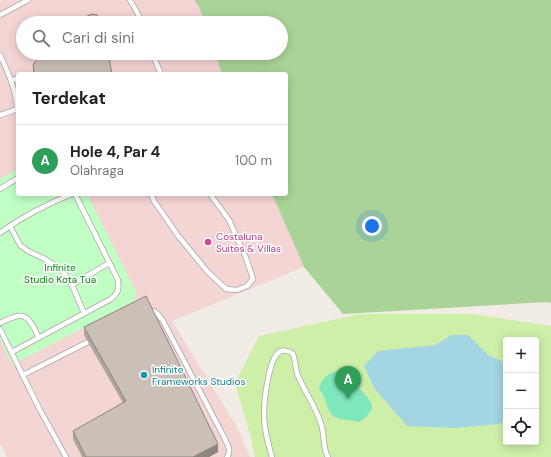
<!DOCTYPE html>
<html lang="id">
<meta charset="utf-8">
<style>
:root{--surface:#fff;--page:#f6f6f6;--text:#222;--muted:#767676;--line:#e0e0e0;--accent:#2563eb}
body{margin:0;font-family:"DM Sans",sans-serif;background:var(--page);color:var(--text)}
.controls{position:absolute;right:12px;bottom:12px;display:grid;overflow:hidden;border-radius:4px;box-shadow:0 2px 10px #0003}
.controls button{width:36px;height:36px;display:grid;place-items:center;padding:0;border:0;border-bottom:1px solid var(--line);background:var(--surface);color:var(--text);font:20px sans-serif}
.you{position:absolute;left:372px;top:226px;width:14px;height:14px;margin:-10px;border:3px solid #fff;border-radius:50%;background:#1a73e8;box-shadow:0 0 0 6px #1a73e833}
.badge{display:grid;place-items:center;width:26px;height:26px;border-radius:50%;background:var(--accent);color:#fff;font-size:13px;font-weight:700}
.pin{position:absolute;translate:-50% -33px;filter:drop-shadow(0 1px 2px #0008)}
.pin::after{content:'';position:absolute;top:21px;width:14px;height:12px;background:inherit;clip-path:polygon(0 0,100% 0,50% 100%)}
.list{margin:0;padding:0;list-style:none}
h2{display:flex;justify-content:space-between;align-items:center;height:52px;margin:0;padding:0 16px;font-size:17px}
h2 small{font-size:13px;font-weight:400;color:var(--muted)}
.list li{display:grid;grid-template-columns:26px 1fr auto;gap:12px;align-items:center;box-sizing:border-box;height:72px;padding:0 16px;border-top:1px solid var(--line)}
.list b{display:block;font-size:15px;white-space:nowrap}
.list p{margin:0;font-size:13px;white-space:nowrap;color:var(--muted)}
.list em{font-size:13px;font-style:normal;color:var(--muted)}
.icon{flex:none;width:22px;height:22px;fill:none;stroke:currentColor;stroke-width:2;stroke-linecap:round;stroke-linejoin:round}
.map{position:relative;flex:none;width:551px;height:457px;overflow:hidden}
.search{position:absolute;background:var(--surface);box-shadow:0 2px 10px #0003;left:16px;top:16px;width:272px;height:44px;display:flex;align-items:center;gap:10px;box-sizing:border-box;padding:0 14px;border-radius:22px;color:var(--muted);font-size:15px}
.panel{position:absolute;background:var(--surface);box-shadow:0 2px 10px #0003;left:16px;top:72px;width:272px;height:124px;border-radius:4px}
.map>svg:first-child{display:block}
.commercial{fill:#f3d5d4}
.grass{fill:#cdefa8;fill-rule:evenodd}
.forest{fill:#aad497}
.park{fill:#c0fec4}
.pitch{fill:#7ee7bc}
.water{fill:#a3d5e2}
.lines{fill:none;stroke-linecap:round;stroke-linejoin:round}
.service-casing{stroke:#a7a7a7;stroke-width:6}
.service{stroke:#fff;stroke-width:4.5}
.wall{fill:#aea59e}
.shaded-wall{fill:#8d8681}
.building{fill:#cac0b8;stroke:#8d8681}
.hotel-dot{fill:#d1479c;stroke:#fff;stroke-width:1.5}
.culture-dot{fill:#0f9aa8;stroke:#fff;stroke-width:1.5}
.labels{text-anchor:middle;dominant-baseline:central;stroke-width:3;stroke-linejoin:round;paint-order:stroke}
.hotel-label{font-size:10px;fill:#b23c85;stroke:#fff;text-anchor:start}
.park-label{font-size:10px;fill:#028a0b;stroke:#fff}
.culture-label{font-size:10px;fill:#0d838f;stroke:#fff;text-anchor:start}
</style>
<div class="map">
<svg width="551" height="457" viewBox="0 0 551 457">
<rect width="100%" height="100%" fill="#f1ede6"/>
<polygon class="commercial" points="4,0 194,0 199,7 205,23 23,23 23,53 215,53 222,74 18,74 18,194 272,194 304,267 172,321 237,427 250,457 7,457 0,444 0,2"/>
<path class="grass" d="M360,314H473L551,326V457H255L251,438L235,383L259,336ZM506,340H536V442H506Z"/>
<polygon class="forest" points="194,0 551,0 551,303 546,302 343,314 304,267 272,194 286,194 286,74 222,74 215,53 281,53 281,23 205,23 199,7"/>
<polygon class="park" points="18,169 18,194 87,194 136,292 134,301 12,365 0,339 0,179"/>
<path class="pitch" d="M334,372C339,373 344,375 348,379C354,384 373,399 372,407C371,413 365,418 360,422C352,420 342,421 335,417C325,411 328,398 319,389C320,381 326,375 334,372Z"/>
<polygon class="water" points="451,335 468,335 488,355 506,363 506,420 499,424 455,428 407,426 374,388 364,366 378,351 436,345"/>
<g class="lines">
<defs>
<g id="service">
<polyline points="130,0 138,14 141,23"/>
<polyline points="0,15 28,0"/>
<polyline points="152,53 161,74"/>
<path d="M0,55C8,72 16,90 17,108"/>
<polyline points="11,81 18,78"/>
<polyline points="0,115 18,109"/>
<polyline points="0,189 18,178"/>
<polyline points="151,194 154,201 179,237 207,271 226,289 237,290 247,286 253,279 246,258 229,220 210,194"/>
<polyline points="10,226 20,245 28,251 43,258 59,268 66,275 72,285 84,313"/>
<path d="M0,233C20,218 49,203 72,194"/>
<polyline points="72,285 109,263"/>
<path d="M149,310C156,310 159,316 163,321L224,437C227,444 232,450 227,457"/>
<path d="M0,323C5,321 12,317 18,316C29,314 35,329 38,337"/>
<polyline points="0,329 40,410 66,457"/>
<path d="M12,352L111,299C119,292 119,290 118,280L75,194"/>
<polyline points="23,375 88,342"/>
<path d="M272,457C268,443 264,429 264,414C264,401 268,365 277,354C281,349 288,350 293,354C296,362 295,371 299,378C306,394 316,407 321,424C325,435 322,447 328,457"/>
</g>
</defs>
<use href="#service" class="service-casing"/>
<use href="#service" class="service"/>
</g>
<g class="wall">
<polygon points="33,65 112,74 33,74"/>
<polygon points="84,327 218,452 209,457 82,457 73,439 73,431 123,403 84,335"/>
</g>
<polygon class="shaded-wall" points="218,444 218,452 209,457 193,457"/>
<g class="building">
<polygon points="92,14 97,15 101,20 102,23 79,23 87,16"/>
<polygon points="44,53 108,53 112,74 37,74 34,71 33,65 37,59"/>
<polygon points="146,296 218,444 193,457 86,457 73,431 126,401 84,327"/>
</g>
<circle class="hotel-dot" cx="208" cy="242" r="4"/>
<circle class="culture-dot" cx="144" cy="375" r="4"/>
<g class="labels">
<g class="hotel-label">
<text x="216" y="236">Costaluna<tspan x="216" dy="12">Suites &amp; Villas</tspan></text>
</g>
<g class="park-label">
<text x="60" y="267">Infinite<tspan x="60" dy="12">Studio Kota Tua</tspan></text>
</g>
<g class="culture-label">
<text x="152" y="369">Infinite<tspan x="152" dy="12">Frameworks Studios</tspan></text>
</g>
</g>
</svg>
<div class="controls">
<button>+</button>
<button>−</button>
<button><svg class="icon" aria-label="locate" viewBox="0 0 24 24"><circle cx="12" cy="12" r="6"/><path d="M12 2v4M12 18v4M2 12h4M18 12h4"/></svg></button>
</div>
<div class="you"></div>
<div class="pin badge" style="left:348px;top:399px;background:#2e9e5b">A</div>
<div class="search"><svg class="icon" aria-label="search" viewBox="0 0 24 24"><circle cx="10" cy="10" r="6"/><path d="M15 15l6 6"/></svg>Cari di sini</div>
<section class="panel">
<h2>Terdekat<small></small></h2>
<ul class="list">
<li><span class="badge" style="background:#2e9e5b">A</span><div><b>Hole 4, Par 4</b><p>Olahraga</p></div><em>100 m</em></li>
</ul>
</section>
</div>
